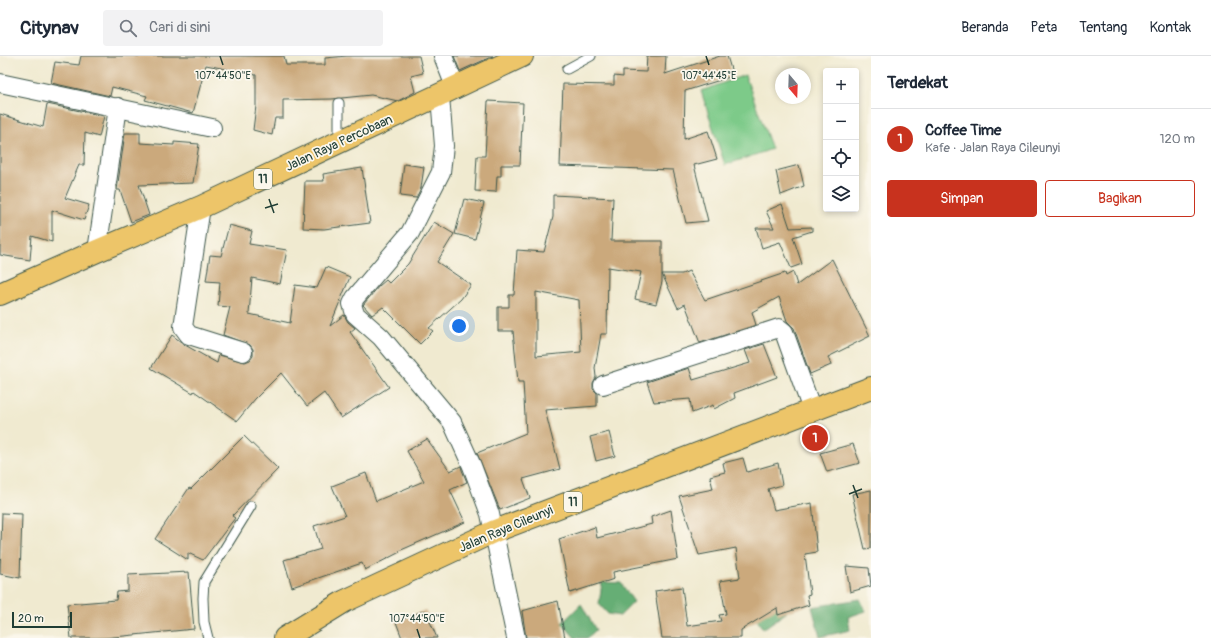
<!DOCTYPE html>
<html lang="id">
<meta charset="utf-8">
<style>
:root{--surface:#fff;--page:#f2f2f3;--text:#1f2937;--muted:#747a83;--line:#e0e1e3;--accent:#c8321e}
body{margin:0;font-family:Pangolin,sans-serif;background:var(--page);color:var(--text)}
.controls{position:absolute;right:12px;top:12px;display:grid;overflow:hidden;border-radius:4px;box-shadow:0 2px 6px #0003}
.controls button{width:36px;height:36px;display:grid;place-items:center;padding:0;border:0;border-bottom:1px solid var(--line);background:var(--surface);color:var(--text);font:20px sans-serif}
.compass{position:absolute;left:775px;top:12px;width:36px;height:36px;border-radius:50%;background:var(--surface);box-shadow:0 2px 6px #0003;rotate:161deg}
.scale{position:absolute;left:12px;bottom:10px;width:60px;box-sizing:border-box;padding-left:4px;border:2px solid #1f3d34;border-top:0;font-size:11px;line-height:14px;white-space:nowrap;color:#1f3d34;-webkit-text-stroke:3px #fbf7ec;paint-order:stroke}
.you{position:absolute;left:459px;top:270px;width:14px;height:14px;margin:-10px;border:3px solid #fff;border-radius:50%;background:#1a73e8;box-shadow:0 0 0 6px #1a73e833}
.badge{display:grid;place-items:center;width:26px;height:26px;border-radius:50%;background:var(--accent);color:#fff;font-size:13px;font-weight:700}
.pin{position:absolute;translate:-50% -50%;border:2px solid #fff;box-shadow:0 1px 4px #0006}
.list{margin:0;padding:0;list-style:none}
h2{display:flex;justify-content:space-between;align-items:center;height:52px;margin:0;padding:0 16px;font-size:17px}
h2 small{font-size:13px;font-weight:400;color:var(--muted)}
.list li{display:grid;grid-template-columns:26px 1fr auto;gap:12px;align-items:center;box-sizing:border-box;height:60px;padding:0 16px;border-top:1px solid var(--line)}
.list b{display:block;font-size:15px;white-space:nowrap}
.list p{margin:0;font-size:13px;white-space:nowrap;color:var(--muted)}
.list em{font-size:13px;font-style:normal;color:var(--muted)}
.actions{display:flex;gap:8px;padding:12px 16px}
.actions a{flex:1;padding:9px 0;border:1px solid var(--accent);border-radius:4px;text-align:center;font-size:14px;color:var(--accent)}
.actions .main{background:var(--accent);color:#fff}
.icon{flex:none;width:22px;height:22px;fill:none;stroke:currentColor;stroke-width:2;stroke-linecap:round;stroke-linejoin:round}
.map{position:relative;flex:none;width:871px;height:582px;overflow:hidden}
header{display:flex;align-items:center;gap:24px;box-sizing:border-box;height:56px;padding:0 20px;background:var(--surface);border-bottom:1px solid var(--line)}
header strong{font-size:19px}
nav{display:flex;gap:22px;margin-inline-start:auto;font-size:14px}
.search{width:280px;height:36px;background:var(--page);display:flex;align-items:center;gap:10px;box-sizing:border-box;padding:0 14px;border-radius:4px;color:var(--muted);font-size:15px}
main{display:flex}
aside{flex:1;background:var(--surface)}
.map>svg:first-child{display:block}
.green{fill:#7dca89;stroke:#4e845e}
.forest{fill:#66ae75;stroke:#427654}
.building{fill:#cba97b;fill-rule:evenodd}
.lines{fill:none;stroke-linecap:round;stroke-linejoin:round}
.lane-casing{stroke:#3e574b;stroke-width:11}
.street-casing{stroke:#3e574b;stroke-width:20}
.highway-casing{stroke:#3e574b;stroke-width:24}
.lane{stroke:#fff;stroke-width:9}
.street{stroke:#fff;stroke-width:18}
.highway{stroke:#edc569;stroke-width:22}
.ticks{fill:none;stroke:#1f3d34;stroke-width:1.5}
.labels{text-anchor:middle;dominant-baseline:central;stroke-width:3.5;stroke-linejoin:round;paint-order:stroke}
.shield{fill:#fbf7ec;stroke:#61756b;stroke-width:1}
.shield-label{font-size:12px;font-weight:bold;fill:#1f3d34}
.street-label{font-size:13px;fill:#1f3d34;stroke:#fbf7ec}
.ticks-label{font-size:10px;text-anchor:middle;fill:#1f3d34;stroke:#fbf7ec;stroke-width:3.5;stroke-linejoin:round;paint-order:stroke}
</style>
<header>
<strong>Citynav</strong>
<div class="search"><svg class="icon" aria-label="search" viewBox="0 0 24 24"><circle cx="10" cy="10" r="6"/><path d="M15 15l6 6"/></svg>Cari di sini</div>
<nav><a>Beranda</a><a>Peta</a><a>Tentang</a><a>Kontak</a></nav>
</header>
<main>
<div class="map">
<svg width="871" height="582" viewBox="0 0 871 582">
<rect width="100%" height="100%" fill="#fbf7ec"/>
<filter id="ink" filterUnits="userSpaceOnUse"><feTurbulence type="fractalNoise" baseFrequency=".025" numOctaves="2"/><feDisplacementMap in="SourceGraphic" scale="8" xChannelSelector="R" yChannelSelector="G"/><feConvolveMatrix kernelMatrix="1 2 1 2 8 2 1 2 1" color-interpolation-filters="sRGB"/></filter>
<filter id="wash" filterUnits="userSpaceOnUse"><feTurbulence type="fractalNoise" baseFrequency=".012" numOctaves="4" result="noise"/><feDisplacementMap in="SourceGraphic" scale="16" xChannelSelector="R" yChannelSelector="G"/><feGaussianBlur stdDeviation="0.9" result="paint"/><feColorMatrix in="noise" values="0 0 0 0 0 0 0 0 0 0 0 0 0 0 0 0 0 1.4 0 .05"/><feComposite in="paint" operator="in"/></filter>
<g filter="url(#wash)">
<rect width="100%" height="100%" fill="#f0ead0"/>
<polygon class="green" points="745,19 772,93 725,109 701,35"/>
<g class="forest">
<polygon points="602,526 621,527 634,546 620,560 608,558 599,548"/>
<polygon points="773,541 787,556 763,573 753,558"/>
<polygon points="860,543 866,555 848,561 850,574 820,581 812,551"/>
<polygon points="581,548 596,574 587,582 575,582 562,567"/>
</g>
<g id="blocks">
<g class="building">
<polygon points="81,0 284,0 286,9 325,9 325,2 347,0 419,0 423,17 411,20 415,36 398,45 371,39 332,43 283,44 283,62 275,62 272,79 253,74 256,50 256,19 206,9 193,57 145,44 147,40 112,31 110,40 51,27 55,6 79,9"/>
<polygon points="454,0 493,0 460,15"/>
<polygon points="647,0 666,0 665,18 720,0 727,0 733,20 685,35 684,83 708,75 717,103 694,109 708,165 686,167 673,114 560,110 563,28 614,29 614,20 623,21 623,15 646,16"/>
<polygon points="488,45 523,47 520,109 501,109 501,120 497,120 496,136 475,135 477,100 485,100"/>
<polygon points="47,48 104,60 99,81 85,77 84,109 79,109 65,142 89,149 84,164 52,154 52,186 32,180 30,204 0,199 0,58 43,71"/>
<polygon points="125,77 140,77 140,87 174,89 174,86 199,88 193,127 139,129 149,159 131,166 120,134 117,134"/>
<polygon points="404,108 424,111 421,132 416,142 400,140"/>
<polygon points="799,109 804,130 781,139 776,115"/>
<polygon points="362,112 370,167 324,173 303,172 305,125 324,125 323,118"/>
<path d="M553,139L613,142L611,185H662V218H682L689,215L705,244L785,217L786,220L793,216L797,229L832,203L870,280L828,301L831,309L810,318L794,272L787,265L779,241L752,256L756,269L700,287L685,248L678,252L662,218V226L656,248L635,243L641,216L608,211L607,278H601L595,312L596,321L593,327V333L597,337V350L545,354L560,413L523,423L530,442L500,454L477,397L526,377L523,326H518L513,275H498V251H509V239H514L517,194L544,196L553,161ZM536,236L579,244L581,296L536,300Z"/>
<polygon points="464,143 484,147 475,183 455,178"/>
<polygon points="782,148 790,172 812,171 812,175 793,181 802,208 791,212 780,186 762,192 756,172 774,172 766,155"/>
<polygon points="434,166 454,178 437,206 471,229 461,243 429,272 433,275 420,288 383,251 372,259 363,249 379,230 386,224 389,227 408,208"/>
<polygon points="229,169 252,175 249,188 287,194 280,228 252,222 249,258 290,267 295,229 317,232 326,211 350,221 330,270 344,259 348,266 355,272 350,276 389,331 341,362 324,337 307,350 281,317 255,343 237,365 194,335 193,337 151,312 172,279 185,289 217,307 219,299 245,306 250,304 253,300 253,293 250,289 223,279 230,251 218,250 220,226 206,225 210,199 221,200"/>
<polygon points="764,288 777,321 734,337 735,342 714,353 713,349 692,357 690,343 654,346 647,326 689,312 693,324 750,307 745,294"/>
<polygon points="609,376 615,400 596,405 590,381"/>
<polygon points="244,380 278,413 232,460 235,462 203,504 188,497 188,504 155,483 189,432 191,433"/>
<polygon points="427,383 450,415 461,410 462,414 467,426 450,434 465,466 399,495 400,496 365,514 362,507 292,531 284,504 321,493 314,470 345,460 332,430 366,417 376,445 424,425 407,395"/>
<polygon points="853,388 860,407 827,416 820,397"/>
<polygon points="743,402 747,416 778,407 782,429 768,433 774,454 812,447 817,496 805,498 810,538 807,539 809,549 778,559 777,552 741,574 741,582 662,582 655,535 682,531 687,570 721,565 719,559 726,558 720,525 740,522 736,492 699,499 679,440 713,433 710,420 725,416 723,407"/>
<polygon points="871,434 871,492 865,493 852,438"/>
<polygon points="671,454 678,503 613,516 614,523 570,537 559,483 595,471 597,482 652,468 651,461"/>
<polygon points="2,457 22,458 20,522 0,518"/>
<polygon points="846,510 869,512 871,530 850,536"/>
<polygon points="189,516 194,573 104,582 71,582 67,548 116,544 117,536 128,535 128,519"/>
<polygon points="558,545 565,582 526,582 522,555"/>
<polygon points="425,554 437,582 402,582 396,566"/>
</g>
</g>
</g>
<g filter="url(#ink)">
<use href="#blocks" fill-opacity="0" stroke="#3e574b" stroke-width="1"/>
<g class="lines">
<defs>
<g id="lane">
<polyline points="567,13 591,0"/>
<polyline points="339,47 339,85"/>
<polyline points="208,582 204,566 203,542 204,526 251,450"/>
</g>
<g id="street">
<polyline points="443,0 456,33"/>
<polyline points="0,27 212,72"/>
<polyline points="440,40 444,90 441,116 410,177 355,242 352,248 355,258 381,281 452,366 472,410 490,458 516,582"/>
<polyline points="201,151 183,271 189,279 243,296"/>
<polyline points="97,195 118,51"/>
<polyline points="603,329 779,272 784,276 812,354"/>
</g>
<g id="highway">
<polyline points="0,238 97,195 201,151 522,0"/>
<polyline points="285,582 345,545 495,475 871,332"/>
</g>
</defs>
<use href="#lane" class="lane-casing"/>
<use href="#street" class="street-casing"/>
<use href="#highway" class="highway-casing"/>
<use href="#lane" class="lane"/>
<use href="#street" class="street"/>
<use href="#highway" class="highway"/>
</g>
</g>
<path class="ticks" d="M220,0L223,9M706,0L709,9M269,143L274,157M265,152L278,148M853,429L858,442M849,438L862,433M417,573L420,582"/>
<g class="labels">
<g class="shield">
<rect x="254" y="113" width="18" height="20" rx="3"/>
<rect x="564" y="436" width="18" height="20" rx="3"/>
</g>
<g class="shield-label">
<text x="263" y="123">11</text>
<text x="573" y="446">11</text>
</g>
<g class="street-label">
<text transform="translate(339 87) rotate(-25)">Jalan Raya Percobaan</text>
<text transform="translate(506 473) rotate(-23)">Jalan Raya Cileunyi</text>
</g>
</g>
<g class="ticks-label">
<text x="223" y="23">107°44'50"E</text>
<text x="709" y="23">107°44'45"E</text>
<text x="417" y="566">107°44'50"E</text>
</g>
</svg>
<div class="controls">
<button>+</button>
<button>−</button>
<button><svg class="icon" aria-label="locate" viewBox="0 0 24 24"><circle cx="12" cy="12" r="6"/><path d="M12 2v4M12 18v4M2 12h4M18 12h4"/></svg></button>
<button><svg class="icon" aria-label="layers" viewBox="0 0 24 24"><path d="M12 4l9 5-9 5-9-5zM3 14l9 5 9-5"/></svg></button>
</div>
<svg class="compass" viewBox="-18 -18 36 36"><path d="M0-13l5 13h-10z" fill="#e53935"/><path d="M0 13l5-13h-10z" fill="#747a83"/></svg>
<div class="scale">20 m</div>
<div class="you"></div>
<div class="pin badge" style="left:815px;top:382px">1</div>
</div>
<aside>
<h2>Terdekat<small></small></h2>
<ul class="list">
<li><span class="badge">1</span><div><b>Coffee Time</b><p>Kafe · Jalan Raya Cileunyi</p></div><em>120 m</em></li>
</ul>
<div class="actions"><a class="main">Simpan</a><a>Bagikan</a></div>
</aside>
</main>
